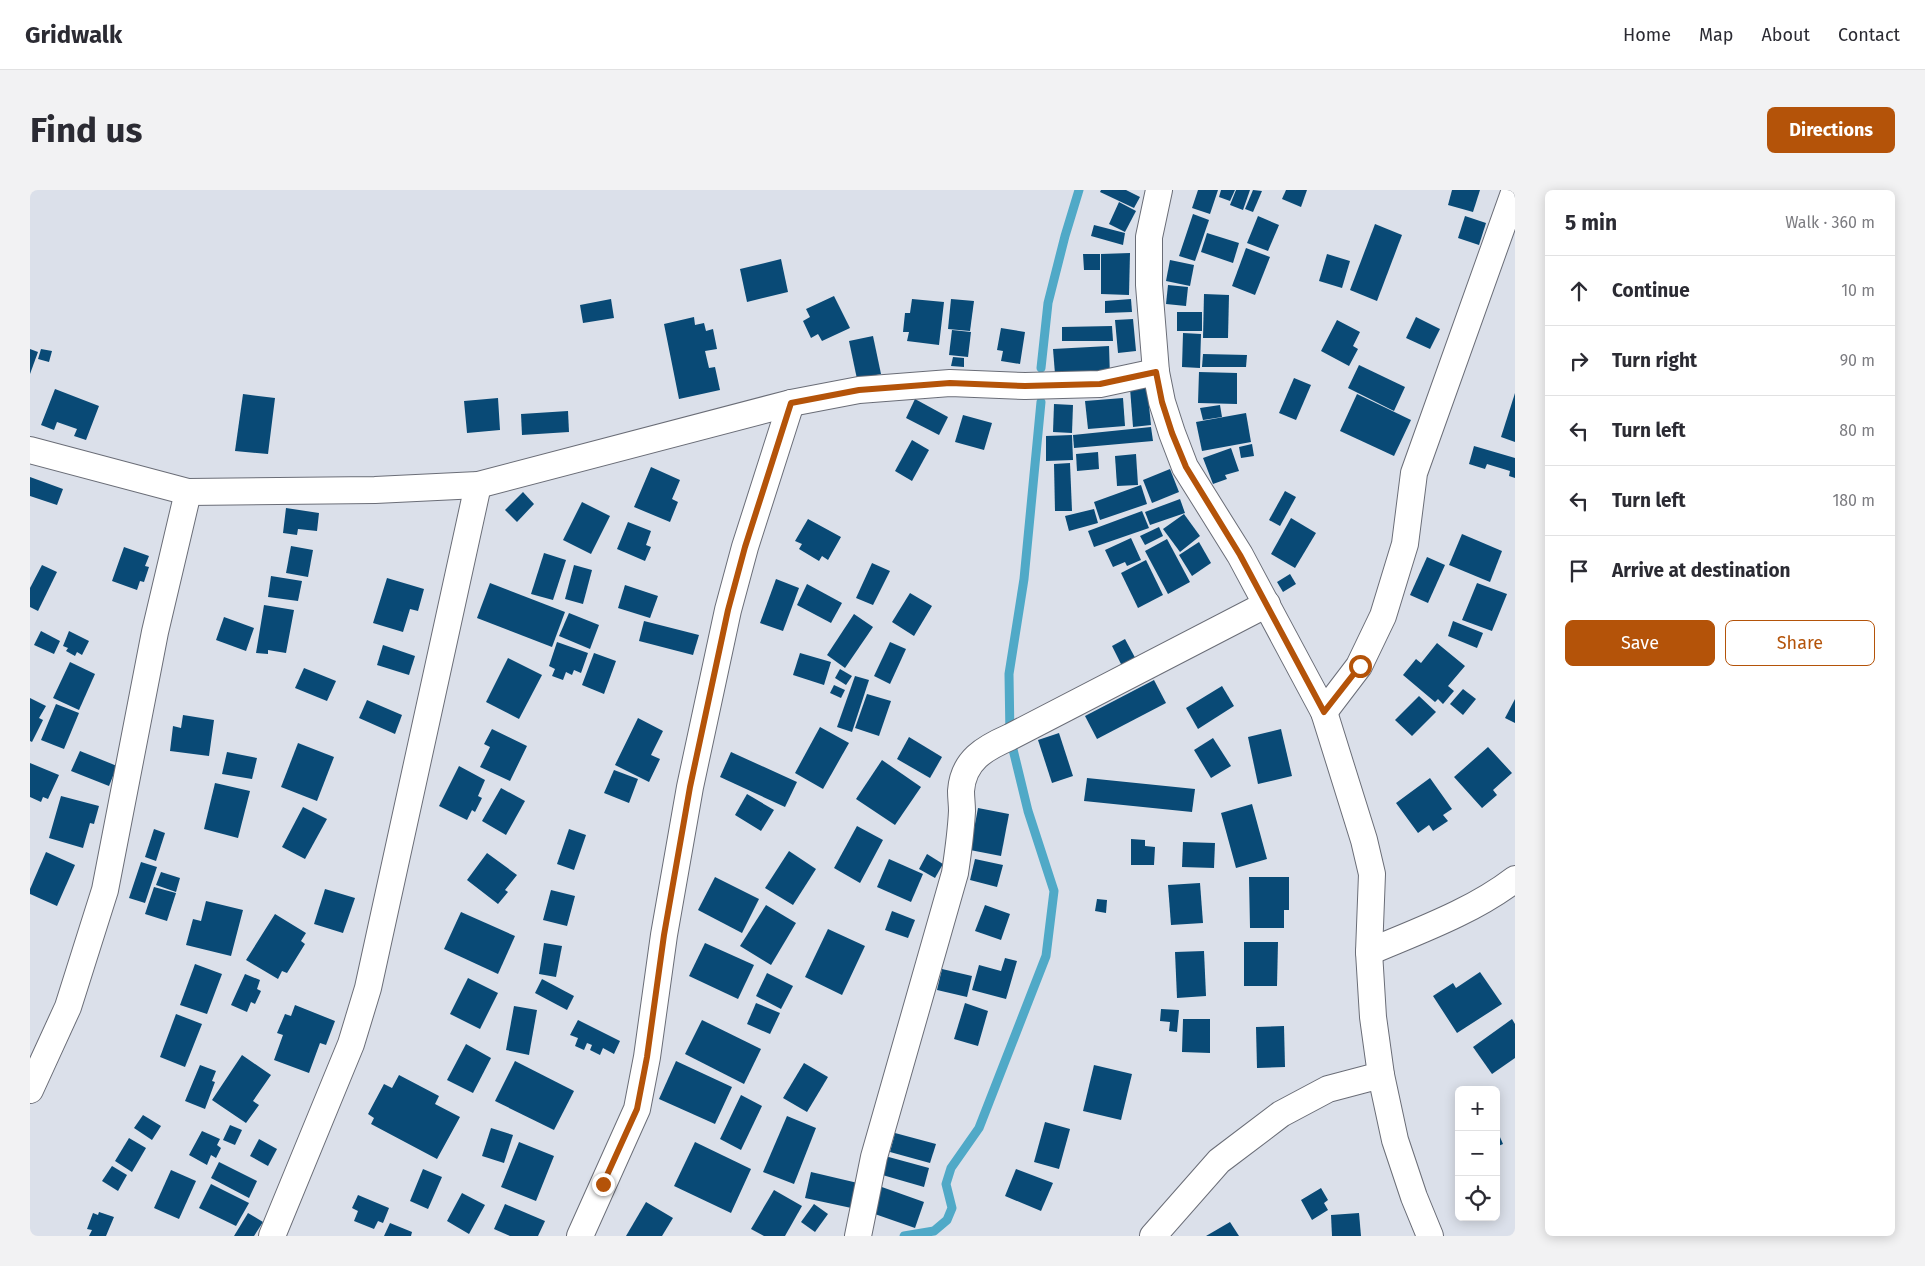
<!DOCTYPE html>
<meta charset="utf-8">
<style>
:root{--surface:#fff;--page:#f2f2f3;--text:#2b2b33;--muted:#7c7c81;--line:#e1e1e2;--accent:#b45309}
body{margin:0;font-family:"Fira Sans",sans-serif;background:var(--page);color:var(--text)}
.controls{position:absolute;right:15px;bottom:15px;display:grid;overflow:hidden;border-radius:8px;box-shadow:0 2px 12px #0003}
.controls button{width:45px;height:45px;display:grid;place-items:center;padding:0;border:0;border-bottom:1px solid var(--line);background:var(--surface);color:var(--text);font:25px sans-serif}
.stop{position:absolute;width:15px;height:15px;margin:-11px;border:4px solid #b45309;border-radius:50%;background:#fff}
.stop.end{background:#b45309;border-color:#fff;box-shadow:0 1px 5px #0008}
.list{margin:0;padding:0;list-style:none}
h2{display:flex;justify-content:space-between;align-items:center;height:65px;margin:0;padding:0 20px;font-size:21px}
h2 small{font-size:16px;font-weight:400;color:var(--muted)}
.list li{display:grid;grid-template-columns:32px 1fr auto;gap:15px;align-items:center;box-sizing:border-box;height:70px;padding:0 20px;border-top:1px solid var(--line)}
.list b{display:block;font-size:19px;white-space:nowrap}
.list em{font-size:16px;font-style:normal;color:var(--muted)}
.actions{display:flex;gap:10px;padding:15px 20px}
.actions a{flex:1;padding:11px 0;border:1px solid var(--accent);border-radius:8px;text-align:center;font-size:18px;color:var(--accent)}
.actions .main{background:var(--accent);color:#fff}
.icon{flex:none;width:28px;height:28px;fill:none;stroke:currentColor;stroke-width:2;stroke-linecap:round;stroke-linejoin:round}
.map{position:relative;flex:none;width:1485px;height:1046px;overflow:hidden;border-radius:8px}
header{display:flex;align-items:center;gap:30px;box-sizing:border-box;height:70px;padding:0 25px;background:var(--surface);border-bottom:1px solid var(--line)}
header strong{font-size:24px}
nav{display:flex;gap:28px;margin-inline-start:auto;font-size:18px}
.intro{display:flex;align-items:center;justify-content:space-between;box-sizing:border-box;height:120px;padding:0 30px}
h1{margin:0;font-size:35px}
.button{padding:12px 22px;border-radius:8px;background:var(--accent);color:#fff;font-size:18px;font-weight:700}
main{display:flex;gap:30px;padding:0 30px}
aside{flex:1;background:var(--surface);border-radius:8px;box-shadow:0 2px 12px #0003}
.map>svg:first-child{display:block}
.lines{fill:none;stroke-linecap:round;stroke-linejoin:round}
.stream{stroke:#50a9c7;stroke-width:9}
.building{fill:#094a76}
.minor-casing{stroke:#6a6d77;stroke-width:28}
.minor{stroke:#fff;stroke-width:26}
.route{stroke:#b45309;stroke-width:6}
</style>
<header>
<strong>Gridwalk</strong>
<nav><a>Home</a><a>Map</a><a>About</a><a>Contact</a></nav>
</header>
<div class="intro"><h1>Find us</h1><a class="button">Directions</a></div>
<main>
<div class="map">
<svg width="1485" height="1046" viewBox="0 0 1485 1046">
<rect width="100%" height="100%" fill="#dbe0ea"/>
<g class="lines">
<g class="stream">
<polyline points="1011,178 1018,113 1035,46 1049,0"/>
<polyline points="874,1046 904,1041 917,1030 922,1018 916,994 921,978 949,938 1016,766 1024,701 998,621 980,547 979,484 994,389 1011,212"/>
</g>
</g>
<g class="building">
<polygon points="1071,0 1096,0 1110,7 1104,18 1070,2"/>
<polygon points="1168,0 1188,0 1180,24 1162,18"/>
<polygon points="1191,0 1205,0 1200,11 1189,7"/>
<polygon points="1206,0 1220,0 1213,20 1200,15"/>
<polygon points="1223,0 1232,1 1223,22 1215,19"/>
<polygon points="1256,0 1277,0 1271,17 1252,9"/>
<polygon points="1422,0 1450,0 1443,22 1418,15"/>
<polygon points="1089,12 1106,21 1095,42 1079,34"/>
<polygon points="1163,24 1179,30 1165,71 1149,66"/>
<polygon points="1228,26 1249,35 1238,61 1217,53"/>
<polygon points="1435,26 1456,33 1449,55 1428,48"/>
<polygon points="1345,34 1372,45 1347,111 1320,100"/>
<polygon points="1064,35 1095,43 1093,55 1061,46"/>
<polygon points="1177,43 1209,53 1203,73 1171,62"/>
<polygon points="1216,58 1240,67 1225,105 1202,96"/>
<polygon points="1100,63 1099,105 1071,104 1071,64"/>
<polygon points="1053,64 1070,64 1070,80 1054,80"/>
<polygon points="1297,64 1320,71 1312,98 1289,91"/>
<polygon points="751,69 758,102 717,112 710,79"/>
<polygon points="1140,70 1164,75 1160,96 1136,91"/>
<polygon points="1138,95 1158,97 1156,116 1136,114"/>
<polygon points="1174,104 1199,105 1198,148 1173,148"/>
<polygon points="804,106 820,138 792,151 788,144 781,148 773,131 780,127 776,119"/>
<polygon points="581,109 584,128 553,133 550,115"/>
<polygon points="882,109 914,112 909,155 877,151 879,142 873,142 875,123 880,123"/>
<polygon points="921,109 944,111 940,141 918,139"/>
<polygon points="1101,109 1102,122 1075,123 1075,111"/>
<rect x="1147" y="122" width="25" height="19"/>
<polygon points="664,127 665,135 674,133 676,141 683,139 687,159 675,161 679,178 685,177 690,200 649,209 634,134"/>
<polygon points="1386,127 1410,139 1400,159 1376,148"/>
<polygon points="1103,129 1106,161 1088,163 1085,130"/>
<polygon points="1307,130 1330,142 1323,156 1328,159 1319,176 1291,161"/>
<polygon points="1082,136 1083,151 1032,151 1032,137"/>
<polygon points="971,138 995,142 990,174 971,171 973,161 967,160"/>
<polygon points="922,140 941,142 938,167 919,165"/>
<polygon points="1153,143 1171,144 1170,178 1152,177"/>
<polygon points="843,146 851,184 827,189 819,151"/>
<polygon points="1079,156 1080,187 1025,184 1023,159"/>
<polygon points="0,159 8,162 0,184"/>
<polygon points="11,159 22,161 19,172 8,169"/>
<polygon points="1173,164 1217,165 1216,177 1172,177"/>
<polygon points="923,167 934,168 934,177 921,176"/>
<polygon points="1329,175 1375,197 1364,221 1318,198"/>
<polygon points="1169,182 1207,183 1207,214 1168,213"/>
<polygon points="1264,188 1281,195 1266,230 1249,223"/>
<polygon points="1117,196 1121,235 1103,237 1100,198"/>
<polygon points="25,199 69,216 56,250 44,246 47,239 27,232 24,240 11,235"/>
<polygon points="1485,203 1485,252 1471,247"/>
<polygon points="213,204 245,208 238,264 205,261"/>
<polygon points="1327,204 1381,230 1364,266 1310,241"/>
<polygon points="468,208 470,240 437,243 434,211"/>
<polygon points="1093,208 1095,236 1058,239 1055,211"/>
<polygon points="885,209 918,227 909,245 876,228"/>
<polygon points="1024,214 1043,215 1042,243 1023,242"/>
<polygon points="1190,215 1192,227 1173,230 1170,218"/>
<polygon points="538,221 539,242 492,245 491,224"/>
<polygon points="1216,223 1221,252 1172,261 1166,232"/>
<polygon points="933,225 962,233 954,260 925,252"/>
<polygon points="1121,237 1123,251 1044,258 1043,245"/>
<polygon points="1042,245 1043,270 1016,271 1016,246"/>
<polygon points="882,250 899,260 882,291 865,281"/>
<polygon points="1222,254 1224,266 1211,268 1209,257"/>
<polygon points="1444,256 1485,268 1485,288 1479,286 1480,281 1457,274 1455,279 1439,274"/>
<polygon points="1201,258 1209,281 1195,285 1197,289 1183,294 1173,268"/>
<polygon points="1068,262 1069,279 1047,281 1046,264"/>
<polygon points="1106,264 1108,295 1087,296 1085,266"/>
<polygon points="1040,273 1042,321 1025,321 1024,274"/>
<polygon points="621,277 650,290 642,309 648,312 640,332 604,317"/>
<polygon points="1140,279 1149,302 1122,313 1113,290"/>
<polygon points="0,287 33,299 27,315 0,306"/>
<polygon points="1111,295 1117,314 1070,330 1064,312"/>
<polygon points="1255,301 1266,307 1250,336 1239,330"/>
<polygon points="493,302 504,314 487,332 475,320"/>
<polygon points="1150,309 1155,323 1120,335 1115,322"/>
<polygon points="552,312 580,326 561,364 533,350"/>
<polygon points="256,318 289,323 287,341 268,339 267,345 253,343"/>
<polygon points="1064,319 1068,333 1039,341 1035,326"/>
<polygon points="1112,321 1119,338 1064,357 1058,341"/>
<polygon points="1154,324 1170,346 1150,362 1133,339"/>
<polygon points="1261,328 1286,343 1265,378 1241,364"/>
<polygon points="778,329 811,347 798,370 792,366 789,371 769,359 772,354 765,351"/>
<polygon points="598,332 621,341 616,355 621,357 615,371 587,359"/>
<polygon points="1129,337 1133,346 1115,355 1110,346"/>
<polygon points="1432,344 1472,361 1460,392 1419,375"/>
<polygon points="1101,348 1111,370 1097,376 1095,372 1083,377 1075,360"/>
<polygon points="1137,349 1160,392 1138,404 1115,361"/>
<polygon points="1169,352 1181,373 1162,386 1149,365"/>
<polygon points="261,356 283,360 278,387 256,383"/>
<polygon points="94,357 119,366 115,376 119,377 114,392 110,391 107,400 82,391"/>
<polygon points="514,363 536,370 523,410 501,404"/>
<polygon points="1397,367 1415,375 1398,413 1380,405"/>
<polygon points="1116,370 1133,405 1108,418 1091,383"/>
<polygon points="842,373 860,381 843,415 826,408"/>
<polygon points="12,375 27,382 8,421 0,417 0,398"/>
<polygon points="544,375 562,380 553,414 535,409"/>
<polygon points="1260,384 1266,394 1253,402 1247,392"/>
<polygon points="241,386 272,391 268,411 238,407"/>
<polygon points="357,388 394,399 388,421 380,419 373,442 343,433"/>
<polygon points="746,389 769,398 753,441 730,433"/>
<polygon points="460,393 535,422 522,457 447,428"/>
<polygon points="1447,393 1477,404 1462,441 1432,430"/>
<polygon points="777,394 812,413 801,433 767,415"/>
<polygon points="595,395 628,406 620,428 588,418"/>
<polygon points="880,403 902,416 884,446 862,432"/>
<polygon points="234,415 264,420 256,463 238,460 238,464 226,463"/>
<polygon points="539,423 569,435 560,459 529,446"/>
<polygon points="824,424 843,437 815,478 797,465"/>
<polygon points="194,427 224,438 216,461 186,450"/>
<polygon points="614,431 669,445 663,465 609,451"/>
<polygon points="1423,431 1453,443 1447,458 1418,446"/>
<polygon points="11,441 30,451 24,464 4,455"/>
<polygon points="39,441 59,451 52,465 47,462 45,466 36,461 38,458 33,456"/>
<polygon points="1095,449 1109,475 1095,482 1082,456"/>
<polygon points="527,452 558,463 551,483 544,480 542,485 536,482 533,490 522,486 525,479 519,476"/>
<polygon points="860,452 876,459 860,494 844,486"/>
<polygon points="1407,453 1435,476 1418,496 1424,501 1413,514 1408,509 1405,512 1373,485 1386,469 1391,473"/>
<polygon points="353,455 385,466 379,485 347,475"/>
<polygon points="564,463 586,471 574,504 552,495"/>
<polygon points="770,463 801,472 794,495 763,485"/>
<polygon points="478,468 512,485 489,529 456,512"/>
<polygon points="40,472 65,484 49,520 23,508"/>
<polygon points="274,478 306,491 297,511 265,498"/>
<polygon points="810,479 822,486 816,495 805,488"/>
<polygon points="825,486 839,490 822,542 807,537"/>
<polygon points="1124,490 1136,513 1067,549 1055,526"/>
<polygon points="804,495 815,500 811,508 800,503"/>
<polygon points="1192,496 1204,516 1168,539 1156,518"/>
<polygon points="1433,499 1446,509 1433,525 1420,514"/>
<polygon points="837,504 861,511 849,546 825,538"/>
<polygon points="1389,506 1406,522 1382,546 1365,530"/>
<polygon points="0,508 16,516 9,528 13,530 2,552 0,551"/>
<polygon points="1485,509 1485,533 1475,528"/>
<polygon points="337,510 372,525 365,544 329,528"/>
<polygon points="26,514 49,523 34,559 11,550"/>
<polygon points="153,525 184,530 179,566 140,561 143,536 151,538"/>
<polygon points="608,528 633,541 621,565 630,569 619,592 585,575"/>
<polygon points="790,537 819,553 793,599 765,583"/>
<polygon points="462,539 497,556 480,591 450,577 460,557 454,554"/>
<polygon points="1251,539 1262,586 1228,594 1218,547"/>
<polygon points="1029,543 1043,586 1022,593 1008,550"/>
<polygon points="879,547 912,567 900,588 867,569"/>
<polygon points="1183,548 1201,576 1181,588 1164,560"/>
<polygon points="268,553 304,567 287,611 251,597"/>
<polygon points="1458,557 1482,583 1463,600 1467,605 1452,618 1424,587"/>
<polygon points="50,561 87,576 79,596 41,581"/>
<polygon points="197,562 227,568 222,589 192,584"/>
<polygon points="701,562 767,592 755,617 690,587"/>
<polygon points="852,570 891,597 865,635 826,609"/>
<polygon points="0,573 29,585 18,609 13,607 11,612 0,607"/>
<polygon points="429,576 455,590 448,606 452,608 445,622 442,620 437,630 409,616"/>
<polygon points="584,580 608,589 599,613 574,603"/>
<polygon points="1057,588 1165,599 1162,622 1054,611"/>
<polygon points="1400,588 1422,619 1413,625 1418,631 1403,641 1399,635 1388,643 1366,613"/>
<polygon points="185,593 220,601 208,648 174,639"/>
<polygon points="471,598 495,611 476,645 452,631"/>
<polygon points="717,604 744,620 731,641 705,625"/>
<polygon points="31,606 69,616 64,634 60,633 53,658 19,648"/>
<polygon points="1222,614 1237,669 1206,678 1191,623"/>
<polygon points="273,617 297,629 275,669 252,657"/>
<polygon points="948,618 979,624 971,666 940,660"/>
<polygon points="827,636 853,650 830,693 804,678"/>
<polygon points="124,639 135,643 126,671 115,667"/>
<polygon points="539,639 556,645 544,680 527,674"/>
<polygon points="1101,649 1115,650 1115,656 1125,657 1124,675 1101,675"/>
<polygon points="1153,652 1185,653 1184,678 1152,677"/>
<polygon points="759,661 786,679 763,715 735,698"/>
<polygon points="16,662 45,675 27,716 0,704 0,699"/>
<polygon points="457,663 487,685 475,700 478,702 468,714 437,690"/>
<polygon points="897,664 913,674 905,688 889,679"/>
<polygon points="859,669 893,684 881,712 847,697"/>
<polygon points="945,669 973,675 967,697 940,690"/>
<polygon points="111,672 127,677 115,713 99,708"/>
<polygon points="131,682 150,688 146,702 126,695"/>
<polygon points="685,687 729,709 712,743 668,720"/>
<polygon points="1219,687 1259,687 1259,720 1254,720 1254,738 1220,738"/>
<polygon points="1170,693 1173,733 1141,735 1138,695"/>
<polygon points="124,697 146,703 137,731 115,724"/>
<polygon points="295,699 325,708 313,743 284,734"/>
<polygon points="521,700 545,706 537,736 513,730"/>
<polygon points="1067,709 1077,710 1076,723 1065,721"/>
<polygon points="176,711 213,720 201,766 156,755 163,729 171,731"/>
<polygon points="736,715 766,733 741,775 710,756"/>
<polygon points="955,715 980,724 971,750 945,741"/>
<polygon points="862,721 885,730 878,748 855,740"/>
<polygon points="431,722 485,746 468,784 414,759"/>
<polygon points="245,724 276,743 271,751 275,754 257,783 252,781 248,789 216,770"/>
<polygon points="798,739 835,756 812,805 775,787"/>
<polygon points="1214,752 1248,752 1247,796 1214,796"/>
<polygon points="514,753 532,756 526,787 509,784"/>
<polygon points="675,753 724,775 708,809 659,786"/>
<polygon points="1174,761 1176,806 1147,808 1145,762"/>
<polygon points="975,768 987,771 976,809 942,800 949,775 971,781"/>
<polygon points="165,774 192,784 177,824 150,815"/>
<polygon points="912,779 942,786 937,807 907,800"/>
<polygon points="1450,782 1472,814 1427,843 1403,806 1423,793 1426,798"/>
<polygon points="737,783 763,796 751,819 726,806"/>
<polygon points="215,784 230,790 227,799 231,801 225,814 221,812 217,822 201,815"/>
<polygon points="438,788 468,803 450,839 420,824"/>
<polygon points="512,789 544,806 537,820 505,803"/>
<polygon points="726,813 750,823 740,844 717,834"/>
<polygon points="935,813 958,821 948,856 924,849"/>
<polygon points="265,815 305,831 296,855 290,853 279,883 244,870 253,845 247,843 255,824 261,826"/>
<polygon points="484,816 507,820 499,865 476,860"/>
<polygon points="1131,819 1149,820 1147,842 1139,841 1140,832 1130,831"/>
<polygon points="146,824 172,834 155,877 130,867"/>
<polygon points="1153,829 1180,829 1180,863 1152,862"/>
<polygon points="1482,829 1485,834 1485,868 1462,884 1443,857"/>
<polygon points="548,830 590,851 584,864 573,858 570,865 560,860 562,855 557,853 554,860 545,856 548,848 540,845"/>
<polygon points="672,830 731,859 714,894 655,864"/>
<polygon points="1254,836 1255,877 1227,878 1226,837"/>
<polygon points="436,854 461,868 443,903 417,890"/>
<polygon points="212,865 241,885 223,911 229,915 216,933 182,910"/>
<polygon points="485,871 544,901 524,940 465,911"/>
<polygon points="646,871 702,897 685,934 629,909"/>
<polygon points="774,873 798,887 777,922 753,908"/>
<polygon points="170,875 186,881 182,891 185,892 175,919 155,911"/>
<polygon points="1064,875 1102,884 1091,930 1053,921"/>
<polygon points="369,885 409,906 405,914 430,927 407,969 341,934 344,928 338,924 354,894 362,898"/>
<polygon points="711,905 732,916 711,960 690,949"/>
<polygon points="113,925 131,936 122,950 104,938"/>
<polygon points="757,926 786,938 764,994 733,982"/>
<polygon points="1015,932 1040,939 1029,979 1004,972"/>
<polygon points="200,935 212,940 205,955 193,950"/>
<polygon points="461,938 483,945 474,973 452,966"/>
<polygon points="1466,938 1473,954 1466,957"/>
<polygon points="172,941 190,949 187,955 191,958 186,968 181,965 177,975 159,965"/>
<polygon points="865,943 906,954 900,973 860,962"/>
<polygon points="99,948 116,958 102,982 85,971"/>
<polygon points="229,949 247,959 238,976 220,966"/>
<polygon points="489,952 524,966 506,1011 471,997"/>
<polygon points="665,952 721,979 701,1023 644,996"/>
<polygon points="855,966 899,978 894,997 849,984"/>
<polygon points="189,972 227,991 219,1008 181,988"/>
<polygon points="82,976 97,985 88,1001 72,991"/>
<polygon points="393,979 412,987 398,1019 380,1011"/>
<polygon points="986,979 1023,993 1011,1021 975,1006"/>
<polygon points="141,980 166,991 149,1029 124,1018"/>
<polygon points="781,982 832,994 826,1019 775,1008"/>
<polygon points="181,994 219,1013 206,1036 169,1018"/>
<polygon points="849,996 894,1012 885,1038 839,1022"/>
<polygon points="1291,998 1298,1010 1294,1013 1298,1020 1282,1030 1271,1010"/>
<polygon points="744,1000 772,1016 755,1046 734,1046 721,1039"/>
<polygon points="432,1003 455,1015 439,1044 417,1031"/>
<polygon points="328,1005 359,1018 353,1033 348,1031 344,1039 324,1031 328,1021 322,1018"/>
<polygon points="616,1012 643,1028 632,1046 596,1046"/>
<polygon points="475,1014 515,1031 508,1046 480,1046 464,1039"/>
<polygon points="784,1014 798,1024 785,1042 771,1032"/>
<polygon points="69,1022 84,1027 76,1046 59,1046 62,1040 57,1039 63,1023 68,1025"/>
<polygon points="218,1023 233,1032 224,1046 204,1046"/>
<polygon points="1329,1023 1331,1046 1302,1046 1301,1025"/>
<polygon points="1200,1032 1209,1046 1176,1046"/>
<polygon points="360,1033 382,1042 381,1046 354,1046"/>
</g>
<g class="lines">
<defs>
<g id="minor">
<polyline points="1129,0 1119,47 1119,95 1126,182 1132,212 1142,243 1155,277 1210,365 1294,522 1334,650 1342,684 1339,762 1343,827 1351,885 1365,950 1384,1007 1400,1046"/>
<polyline points="0,260 158,302 345,300 448,295 761,213 829,200 920,193 995,196 1070,194 1126,182"/>
<polyline points="1294,522 1329,476 1353,426 1375,354 1384,283 1485,0"/>
<path d="M1339,762C1388,741 1442,722 1485,689"/>
<polyline points="0,900 38,817 75,700 125,442 158,302"/>
<polyline points="242,1046 321,854 338,798 448,295"/>
<polyline points="550,1046 607,919 617,867 634,745 660,597 698,420 715,357 761,213"/>
<path d="M828,1046L844,967L925,683C928,663 931,642 932,621C932,614 931,608 931,601C933,570 955,558 980,547L1237,414"/>
<polyline points="1123,1046 1189,971 1251,924 1298,899 1351,885"/>
</g>
</defs>
<use href="#minor" class="minor-casing"/>
<use href="#minor" class="minor"/>
</g>
<g class="lines">
<polyline class="route" points="573,994 607,919 617,867 634,745 660,597 698,420 715,357 761,213 829,200 920,193 995,196 1070,194 1126,182 1132,212 1142,243 1156,277 1210,365 1294,522 1330,476"/>
</g>
</svg>
<div class="controls">
<button>+</button>
<button>−</button>
<button><svg class="icon" aria-label="locate" viewBox="0 0 24 24"><circle cx="12" cy="12" r="6"/><path d="M12 2v4M12 18v4M2 12h4M18 12h4"/></svg></button>
</div>
<div class="stop" style="left:1330px;top:476px"></div>
<div class="stop end" style="left:573px;top:994px"></div>
</div>
<aside>
<h2>5 min<small>Walk · 360 m</small></h2>
<ul class="list">
<li><svg class="icon" aria-label="ahead" viewBox="0 0 24 24"><path d="M12 20V5M6 11l6-6 6 6"/></svg><div><b>Continue</b></div><em>10 m</em></li>
<li><svg class="icon" aria-label="right" viewBox="0 0 24 24"><path d="M7 20v-9h11M14 6l5 5-5 5"/></svg><div><b>Turn right</b></div><em>90 m</em></li>
<li><svg class="icon" aria-label="left" viewBox="0 0 24 24"><path d="M17 20v-9H6M10 6l-5 5 5 5"/></svg><div><b>Turn left</b></div><em>80 m</em></li>
<li><svg class="icon" aria-label="left" viewBox="0 0 24 24"><path d="M17 20v-9H6M10 6l-5 5 5 5"/></svg><div><b>Turn left</b></div><em>180 m</em></li>
<li><svg class="icon" aria-label="arrive" viewBox="0 0 24 24"><path d="M6 21V4h12l-3 4 3 4H6"/></svg><div><b>Arrive at destination</b></div></li>
</ul>
<div class="actions"><a class="main">Save</a><a>Share</a></div>
</aside>
</main>
